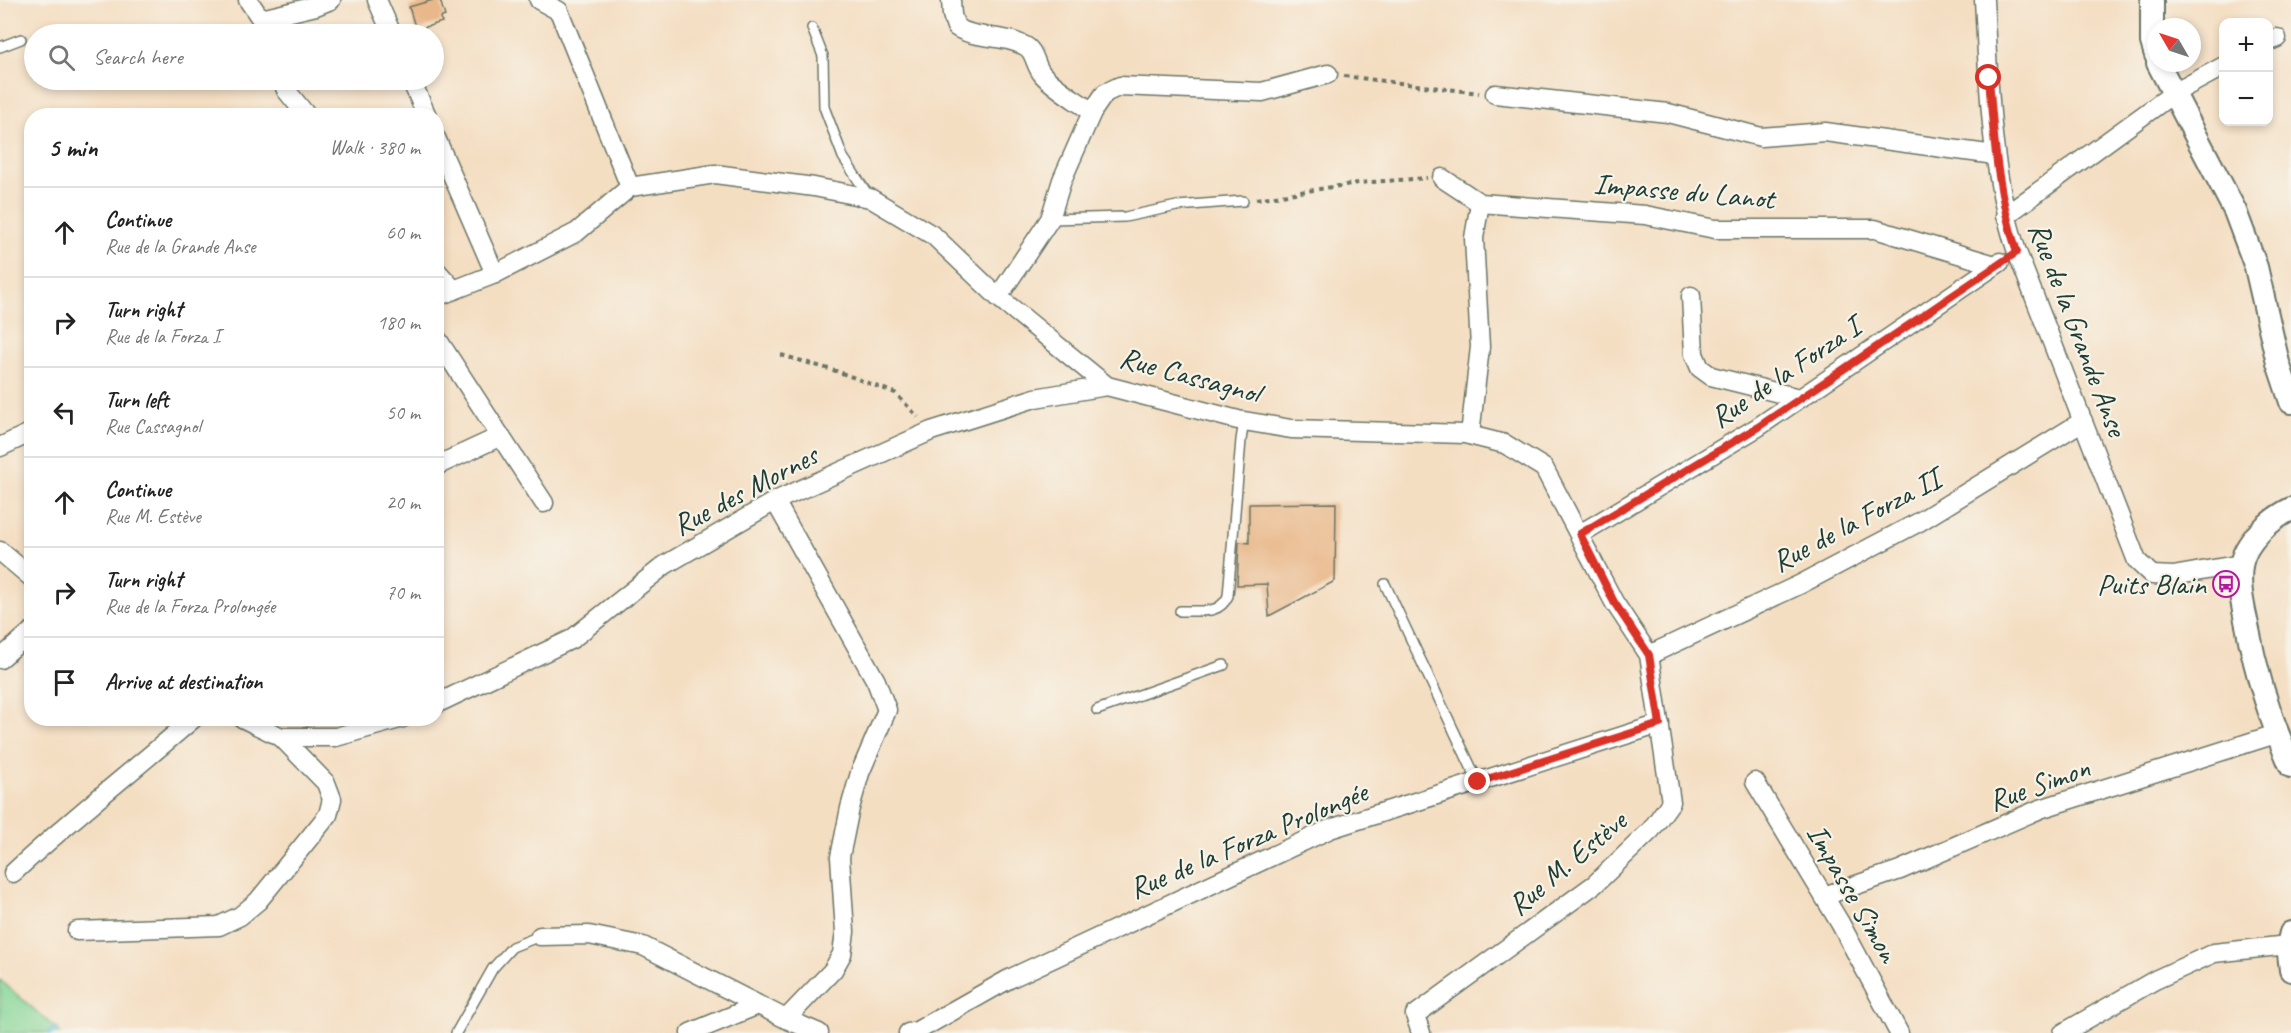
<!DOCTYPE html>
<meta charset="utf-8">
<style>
:root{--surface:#fff;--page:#f6f6f6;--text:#222;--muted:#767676;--line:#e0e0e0}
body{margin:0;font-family:Caveat,sans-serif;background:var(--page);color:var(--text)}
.controls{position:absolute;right:18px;top:18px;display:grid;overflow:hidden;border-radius:12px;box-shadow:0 3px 9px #0003}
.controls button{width:54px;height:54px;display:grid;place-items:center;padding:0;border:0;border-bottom:2px solid var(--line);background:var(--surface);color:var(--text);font:30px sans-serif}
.compass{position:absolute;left:2147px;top:18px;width:54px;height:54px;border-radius:50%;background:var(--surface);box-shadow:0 3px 9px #0003;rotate:309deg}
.stop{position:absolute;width:18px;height:18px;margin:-14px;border:4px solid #d93025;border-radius:50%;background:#fff}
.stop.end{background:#d93025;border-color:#fff;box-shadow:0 2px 6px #0008}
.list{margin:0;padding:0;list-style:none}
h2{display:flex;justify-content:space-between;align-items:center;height:78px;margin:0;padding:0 24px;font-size:26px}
h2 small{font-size:20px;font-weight:400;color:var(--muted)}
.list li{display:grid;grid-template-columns:39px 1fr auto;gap:18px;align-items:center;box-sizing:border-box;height:90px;padding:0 24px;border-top:2px solid var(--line)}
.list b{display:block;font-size:22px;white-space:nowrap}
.list p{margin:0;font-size:20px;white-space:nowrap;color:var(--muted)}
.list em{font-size:20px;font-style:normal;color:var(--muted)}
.icon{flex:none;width:33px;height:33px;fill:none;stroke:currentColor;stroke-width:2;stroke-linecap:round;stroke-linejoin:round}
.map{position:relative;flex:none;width:2291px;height:1033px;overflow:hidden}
.search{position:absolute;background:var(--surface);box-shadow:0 3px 9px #0003;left:24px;top:24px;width:420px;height:66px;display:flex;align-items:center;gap:15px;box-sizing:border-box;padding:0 21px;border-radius:33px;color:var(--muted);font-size:22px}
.panel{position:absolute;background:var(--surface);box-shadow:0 3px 9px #0003;left:24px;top:108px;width:420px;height:618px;border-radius:24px}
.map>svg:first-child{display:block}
.green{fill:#85d697;stroke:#528a66;stroke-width:1.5}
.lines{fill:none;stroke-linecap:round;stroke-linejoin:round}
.stream{stroke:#4fb5cd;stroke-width:6}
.building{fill:#e9b88a}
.service-casing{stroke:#6a7566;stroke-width:12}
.minor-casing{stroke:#6a7566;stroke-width:21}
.tertiary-casing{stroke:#6a7566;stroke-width:26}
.path{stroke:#6a7566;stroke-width:4;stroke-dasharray:4.5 4.5;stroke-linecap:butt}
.service{stroke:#fff;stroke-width:9}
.minor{stroke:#fff;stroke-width:18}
.tertiary{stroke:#fff;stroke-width:22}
.route{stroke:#d93025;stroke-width:8}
.labels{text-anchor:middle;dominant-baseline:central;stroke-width:4.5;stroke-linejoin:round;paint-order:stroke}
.street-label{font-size:30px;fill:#1f3d34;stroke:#f7f3e8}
.poi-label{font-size:30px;fill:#1f3d34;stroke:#f7f3e8;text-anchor:end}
</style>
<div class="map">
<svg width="2291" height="1033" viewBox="0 0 2291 1033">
<rect width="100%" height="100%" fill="#f7f3e8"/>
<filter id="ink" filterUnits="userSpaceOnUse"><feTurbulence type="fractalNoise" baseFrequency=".0167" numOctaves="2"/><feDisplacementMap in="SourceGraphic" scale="12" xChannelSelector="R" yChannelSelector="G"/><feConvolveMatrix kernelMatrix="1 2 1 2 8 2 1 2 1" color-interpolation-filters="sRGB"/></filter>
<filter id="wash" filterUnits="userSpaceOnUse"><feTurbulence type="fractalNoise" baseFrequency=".008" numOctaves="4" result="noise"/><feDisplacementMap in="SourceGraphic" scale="24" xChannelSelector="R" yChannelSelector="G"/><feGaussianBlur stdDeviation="1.35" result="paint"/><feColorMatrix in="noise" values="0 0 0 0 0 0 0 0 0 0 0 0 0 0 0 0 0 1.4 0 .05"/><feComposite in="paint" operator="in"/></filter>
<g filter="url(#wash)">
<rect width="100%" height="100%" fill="#f4dec2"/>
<polygon class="green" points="0,980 61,1033 0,1033"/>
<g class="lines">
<polyline class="stream" points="50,1033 56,1029"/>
</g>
<g id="blocks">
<g class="building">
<polygon points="433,0 440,0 445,16 440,18 442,22 416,30 409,7"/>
<polygon points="1336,503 1335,581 1269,616 1267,584 1237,585 1239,542 1249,543 1249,504"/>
</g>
</g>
</g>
<g filter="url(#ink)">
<use href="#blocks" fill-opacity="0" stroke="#6a7566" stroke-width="1.5"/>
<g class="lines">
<defs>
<g id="service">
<polyline points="812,28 823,56 824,107 843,157 870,198"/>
<polyline points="0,47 21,39"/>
<polyline points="1050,219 1125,217 1177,206 1243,201"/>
<polyline points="1385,584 1478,782"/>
<path d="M1180,611C1199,610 1219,616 1228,596L1241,440L1244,421"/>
<polyline points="1097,710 1224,665"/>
<polyline points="456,1033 493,968 512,947 540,936"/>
</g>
<g id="minor">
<polyline points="248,0 261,19 316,6 331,0"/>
<polyline points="377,0 392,34"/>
<polyline points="539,0 559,11 630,187"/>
<path d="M951,0L952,15L956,27C976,40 1001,34 1023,45C1036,50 1034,66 1043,75C1056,89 1076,100 1092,112"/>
<path d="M1984,0C1989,85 1990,171 2017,252L2137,561L2152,575L2173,576L2241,564"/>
<polyline points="2268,42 2277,38"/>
<polyline points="282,80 286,90 307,116"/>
<polyline points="411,80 427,116"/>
<polyline points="1495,94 1668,113 1761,137 1825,132 1995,155"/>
<polyline points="436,138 495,274"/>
<polyline points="1442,178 1480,203 1645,215 1715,229 1875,229 1995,265"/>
<polyline points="630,187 715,174 814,187 870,198 934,236 998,297 1107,386 1238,420 1291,429 1465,434 1505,444 1544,468 1614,602 1649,655 1671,802 1651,830 1595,884 1415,1015 1421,1033"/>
<polyline points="2005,216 2174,93 2224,66"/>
<polyline points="436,270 454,290"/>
<polyline points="1691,296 1694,354 1700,368 1711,376 1799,398"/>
<polyline points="436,297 495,274 577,232 630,187"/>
<polyline points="998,297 1050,219 1062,180 1092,112 1105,93 1120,86 1262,92 1328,74"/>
<polyline points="436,337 544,503"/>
<polyline points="1470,435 1480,347 1474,238 1480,203"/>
<polyline points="0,447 32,432"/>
<polyline points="436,466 501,436"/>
<polyline points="775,501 876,681 887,710 860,773 850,808 840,857 845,932 842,954 833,970 786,1019"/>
<polyline points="1580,534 1758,427 2000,262"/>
<polyline points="0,551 32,578"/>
<polyline points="1649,655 1801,584 1919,522 2083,421"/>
<polyline points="0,659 32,631"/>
<polyline points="436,704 572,639 665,565 775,501 931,431 1035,398 1107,386"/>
<polyline points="242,718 281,737 336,737 403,718"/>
<polyline points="1755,782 1840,923 1899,1033"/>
<path d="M13,873C71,819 134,770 194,718"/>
<polyline points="1824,896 1900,870 2040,809 2276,734"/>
<polyline points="77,931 219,926 240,916 258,901 328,815 332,799 326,783 281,737"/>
<polyline points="540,936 589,935 643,946 786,1019 819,1033"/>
<polyline points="690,1033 758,1005"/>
<polyline points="908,1033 917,1031 1009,979 1330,829 1660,724"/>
<polyline points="2063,1033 2155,980 2214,953 2288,945"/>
</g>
<g id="tertiary">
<polyline points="2152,0 2152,42 2156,55"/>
<polyline points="2158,63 2235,211 2256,267 2278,363 2291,402"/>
<path d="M2291,509C2271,519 2244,542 2241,566C2238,586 2243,606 2247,625C2256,674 2271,721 2291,766"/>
<polyline points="2291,933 2288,945 2291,970"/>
</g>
</defs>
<use href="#service" class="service-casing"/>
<use href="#minor" class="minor-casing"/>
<use href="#tertiary" class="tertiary-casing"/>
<g class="path">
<polyline points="1344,76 1479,93"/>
<polyline points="1256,199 1358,183 1427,178"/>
<polyline points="781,355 836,371 895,393 918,417"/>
</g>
<use href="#service" class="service"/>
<use href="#minor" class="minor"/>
<use href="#tertiary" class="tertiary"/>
</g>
</g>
<g class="lines" filter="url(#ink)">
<path class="route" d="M1478,782L1660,724L1649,655L1614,602L1580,534L1758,427L2017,252C1997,192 1994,140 1989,78"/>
</g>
<defs>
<symbol id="bus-ring" viewBox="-11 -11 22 22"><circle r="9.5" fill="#f7f3e8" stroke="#b5179e" stroke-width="1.5"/><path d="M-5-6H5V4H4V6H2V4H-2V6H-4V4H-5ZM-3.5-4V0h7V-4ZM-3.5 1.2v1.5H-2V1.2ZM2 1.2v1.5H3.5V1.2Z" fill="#b5179e"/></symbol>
</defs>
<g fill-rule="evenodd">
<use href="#bus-ring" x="2211" y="569" width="30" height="30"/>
</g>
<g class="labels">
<g class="street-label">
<text transform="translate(1684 191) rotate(5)">Impasse du Lanot</text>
<text transform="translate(2078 329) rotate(69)">Rue de la Grande Anse</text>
<text transform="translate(1785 372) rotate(-34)">Rue de la Forza I</text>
<text transform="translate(1190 375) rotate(15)">Rue Cassagnol</text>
<text transform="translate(745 490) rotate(-28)">Rue des Mornes</text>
<text transform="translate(1856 520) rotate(-28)">Rue de la Forza II</text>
<text transform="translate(2039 784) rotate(-20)">Rue Simon</text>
<text transform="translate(1248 840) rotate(-23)">Rue de la Forza Prolongée</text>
<text transform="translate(1567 863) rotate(-40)">Rue M. Estève</text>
<text transform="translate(1853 893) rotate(60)">Impasse Simon</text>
</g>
<g class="poi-label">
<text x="2206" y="584">Puits Blain</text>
</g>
</g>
</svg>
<div class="controls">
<button>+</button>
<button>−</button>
</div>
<svg class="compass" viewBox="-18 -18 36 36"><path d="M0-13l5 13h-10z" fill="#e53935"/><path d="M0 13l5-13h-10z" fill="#767676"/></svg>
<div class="stop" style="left:1989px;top:78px"></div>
<div class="stop end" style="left:1478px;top:782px"></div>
<div class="search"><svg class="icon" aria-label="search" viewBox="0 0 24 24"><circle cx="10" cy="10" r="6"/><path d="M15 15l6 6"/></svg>Search here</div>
<section class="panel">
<h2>5 min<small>Walk · 380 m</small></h2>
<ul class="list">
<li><svg class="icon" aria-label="ahead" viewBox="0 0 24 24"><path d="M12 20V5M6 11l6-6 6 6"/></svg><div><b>Continue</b><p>Rue de la Grande Anse</p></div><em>60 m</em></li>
<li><svg class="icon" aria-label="right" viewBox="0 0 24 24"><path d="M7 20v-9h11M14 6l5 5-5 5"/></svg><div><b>Turn right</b><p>Rue de la Forza I</p></div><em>180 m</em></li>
<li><svg class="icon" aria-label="left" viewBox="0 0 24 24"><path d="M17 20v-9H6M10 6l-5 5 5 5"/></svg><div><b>Turn left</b><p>Rue Cassagnol</p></div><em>50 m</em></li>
<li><svg class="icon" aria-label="ahead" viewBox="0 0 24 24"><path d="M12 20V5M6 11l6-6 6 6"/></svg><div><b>Continue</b><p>Rue M. Estève</p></div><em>20 m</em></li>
<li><svg class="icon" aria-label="right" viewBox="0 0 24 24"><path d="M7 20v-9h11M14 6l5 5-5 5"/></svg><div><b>Turn right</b><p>Rue de la Forza Prolongée</p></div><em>70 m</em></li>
<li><svg class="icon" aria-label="arrive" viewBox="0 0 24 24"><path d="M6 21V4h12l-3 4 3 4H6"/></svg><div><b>Arrive at destination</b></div></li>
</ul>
</section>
</div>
